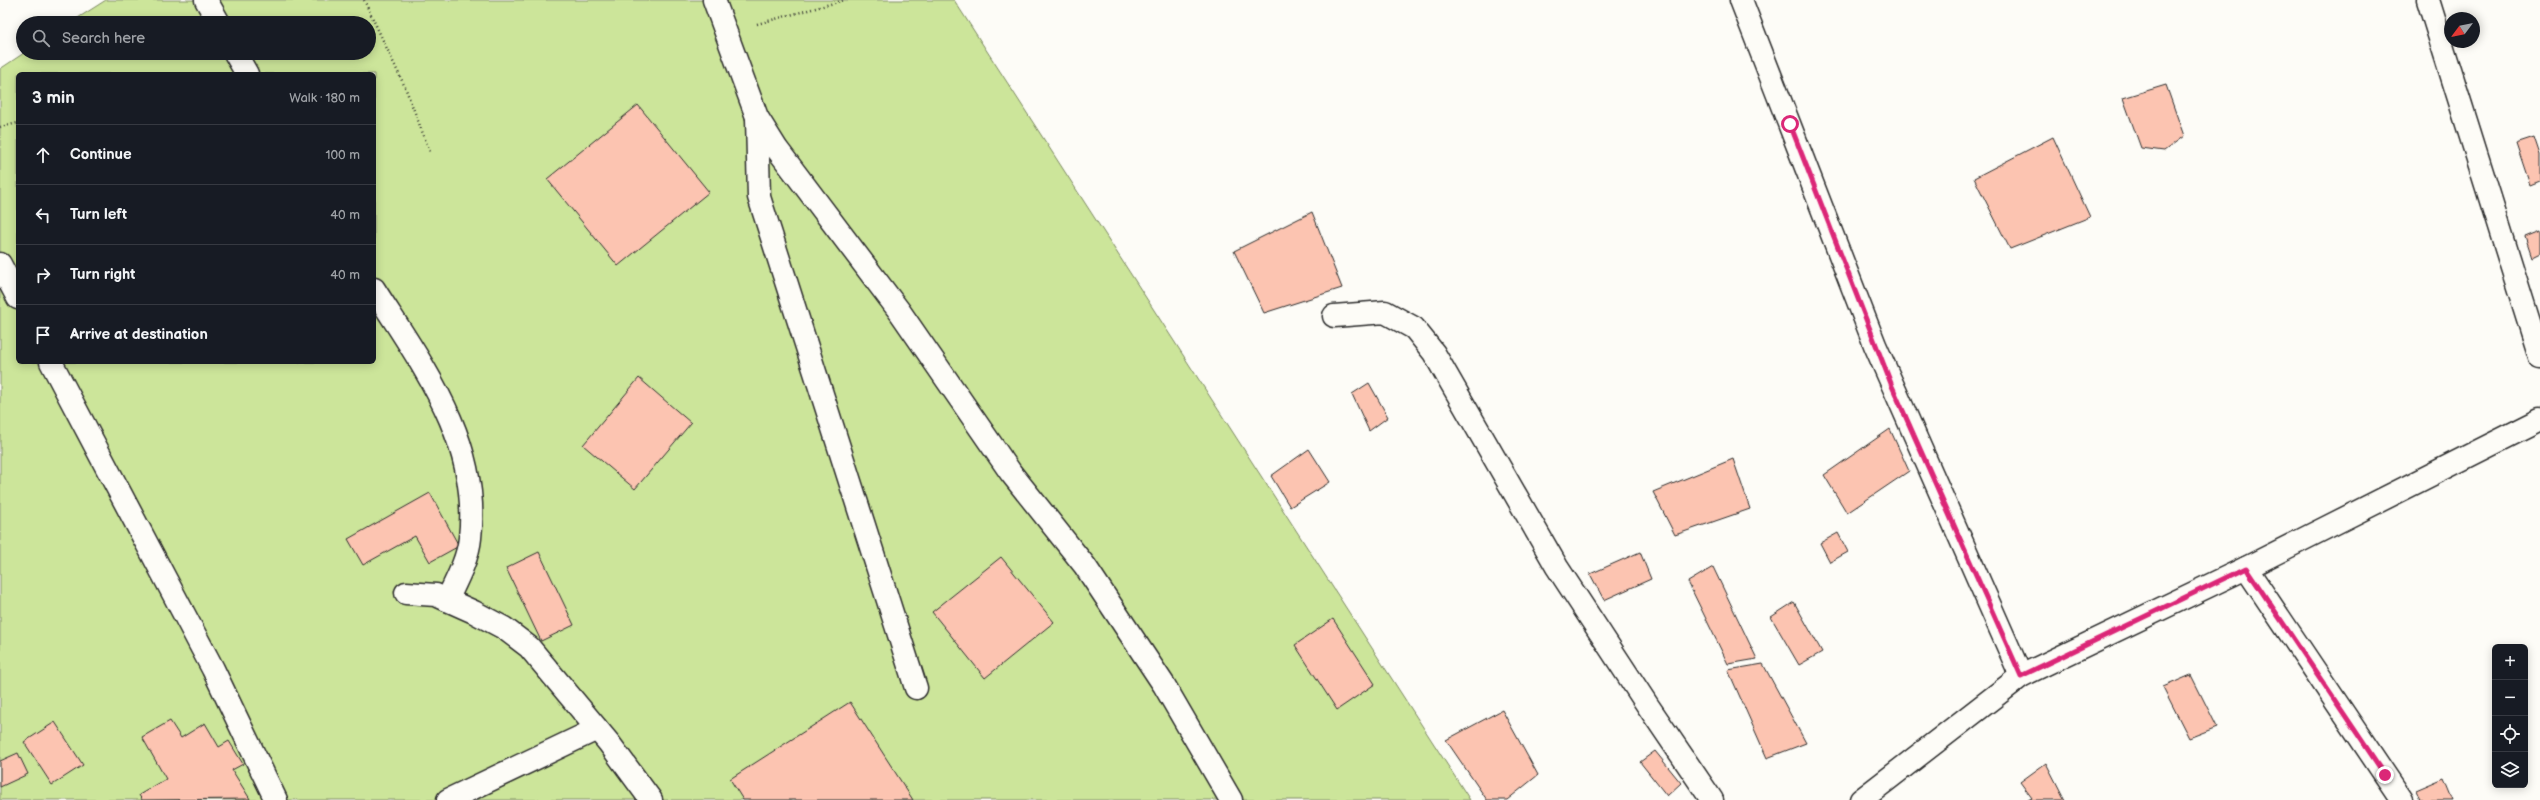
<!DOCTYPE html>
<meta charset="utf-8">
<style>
:root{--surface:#171b24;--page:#242831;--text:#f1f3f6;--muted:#9ea1a6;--line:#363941}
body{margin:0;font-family:"Balsamiq Sans",sans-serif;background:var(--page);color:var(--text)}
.controls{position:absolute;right:12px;bottom:12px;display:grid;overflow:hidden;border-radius:6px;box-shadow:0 2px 10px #0003}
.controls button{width:36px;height:36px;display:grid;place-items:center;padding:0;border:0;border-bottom:1px solid var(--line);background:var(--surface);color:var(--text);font:20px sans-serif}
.compass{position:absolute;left:2444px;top:12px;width:36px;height:36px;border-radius:50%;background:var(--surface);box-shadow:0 2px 10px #0003;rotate:238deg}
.stop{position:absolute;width:12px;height:12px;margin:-9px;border:3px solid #db2777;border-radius:50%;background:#fff}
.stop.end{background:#db2777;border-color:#fff;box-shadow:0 1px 4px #0008}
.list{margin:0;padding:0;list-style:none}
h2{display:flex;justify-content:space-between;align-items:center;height:52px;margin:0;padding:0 16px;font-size:17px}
h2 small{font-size:13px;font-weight:400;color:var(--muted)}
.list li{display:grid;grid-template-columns:26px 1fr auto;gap:12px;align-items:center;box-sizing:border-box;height:60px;padding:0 16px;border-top:1px solid var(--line)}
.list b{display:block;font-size:15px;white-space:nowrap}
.list em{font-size:13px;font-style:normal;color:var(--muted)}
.icon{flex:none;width:22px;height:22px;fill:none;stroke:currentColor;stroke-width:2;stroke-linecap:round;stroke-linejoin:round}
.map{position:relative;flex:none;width:2540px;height:800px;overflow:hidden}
.search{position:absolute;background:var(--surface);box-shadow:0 2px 10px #0003;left:16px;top:16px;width:360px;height:44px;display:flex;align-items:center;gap:10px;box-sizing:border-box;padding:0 14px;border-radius:22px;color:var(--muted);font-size:15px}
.panel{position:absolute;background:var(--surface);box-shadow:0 2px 10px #0003;left:16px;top:72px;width:360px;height:292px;border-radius:6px}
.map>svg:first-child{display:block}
.green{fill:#cce59a;stroke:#7c8862;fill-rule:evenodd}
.building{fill:#fcc4b1;stroke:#2b2b2b}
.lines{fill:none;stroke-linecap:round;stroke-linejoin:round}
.minor-casing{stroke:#2b2b2b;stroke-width:25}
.path{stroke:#2b2b2b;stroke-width:2.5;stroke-dasharray:1 3;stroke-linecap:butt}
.minor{stroke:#fdfcf7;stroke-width:22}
.route{stroke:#db2777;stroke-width:5}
</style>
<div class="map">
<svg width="2540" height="800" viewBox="0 0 2540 800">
<rect width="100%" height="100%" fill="#fdfcf7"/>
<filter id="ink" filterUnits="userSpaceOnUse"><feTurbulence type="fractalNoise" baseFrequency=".025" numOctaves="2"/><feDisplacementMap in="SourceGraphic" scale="8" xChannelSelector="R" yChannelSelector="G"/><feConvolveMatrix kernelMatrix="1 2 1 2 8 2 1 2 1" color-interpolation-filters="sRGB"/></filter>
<g filter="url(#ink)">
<path class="green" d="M106,0H954L1470,800H0V69L24,53H369V23H70ZM18,74H374V362H18Z"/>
<g class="building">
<polygon points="2166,85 2184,136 2164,151 2141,148 2123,98"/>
<polygon points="638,105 709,192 618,266 547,179"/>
<polygon points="2053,137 2090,217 2010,249 1974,178"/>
<polygon points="2534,137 2540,155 2540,181 2530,185 2516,143"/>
<polygon points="1312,212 1342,288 1264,313 1234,251"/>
<polygon points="2540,230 2540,253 2532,257 2525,236"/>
<polygon points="639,378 691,423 635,489 583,445"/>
<polygon points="1369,383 1388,417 1369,431 1352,394"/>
<polygon points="1890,429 1909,471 1847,513 1824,475"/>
<polygon points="1309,449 1330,482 1290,507 1271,476"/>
<polygon points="1733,459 1750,509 1675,535 1653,492"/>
<polygon points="430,493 459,546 430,562 415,536 363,565 348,539"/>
<polygon points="1838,533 1848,552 1830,562 1820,543"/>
<polygon points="539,552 574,625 541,641 506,568"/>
<polygon points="1640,552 1651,579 1604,600 1590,574"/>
<polygon points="1001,557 1054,622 985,678 932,612"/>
<polygon points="1713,567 1757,659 1728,664 1688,582"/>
<polygon points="1794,602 1822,652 1799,665 1771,617"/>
<polygon points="1333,619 1375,684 1337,710 1295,645"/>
<polygon points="1763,664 1806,743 1767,758 1728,670"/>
<polygon points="2191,675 2217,727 2189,738 2163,687"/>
<polygon points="850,702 913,800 743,800 730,779"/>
<polygon points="1502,710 1538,775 1507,800 1487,800 1446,740"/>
<polygon points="170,721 181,738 205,723 219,747 229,741 243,764 232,770 250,799 142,800 139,795 166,779 142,737"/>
<polygon points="55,722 83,765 52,785 24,742"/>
<polygon points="1655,751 1681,783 1667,796 1640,762"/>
<polygon points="18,753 28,774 0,787 0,761"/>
<polygon points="2046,763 2065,800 2028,800 2032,798 2020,782"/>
<polygon points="2444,778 2453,800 2420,800 2416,790"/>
</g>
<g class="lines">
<defs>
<g id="minor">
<polyline points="206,0 219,23"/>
<polyline points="714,0 757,117 777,149 900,312 1011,473 1085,566 1164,685 1231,800"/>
<polyline points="1741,0 1875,345 2021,676"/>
<polyline points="2428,0 2540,357"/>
<polyline points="235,53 247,74"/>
<polyline points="757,118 759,197 916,688"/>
<polyline points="0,264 18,298"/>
<path d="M374,289C422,365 481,442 470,538C468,559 456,581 447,600"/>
<polyline points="1334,316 1385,312 1414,328 1434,353 1557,567 1648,706 1712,800"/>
<polyline points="51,362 213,669 276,800"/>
<polyline points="2246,568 2402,800"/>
<polyline points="406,593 436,595 474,612 504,628 529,647 609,743 651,800"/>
<polyline points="448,800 597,729"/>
<polyline points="1861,800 2021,676 2246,568 2540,420"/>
</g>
</defs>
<use href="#minor" class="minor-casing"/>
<g class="path">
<polyline points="364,0 405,87 430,152"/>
<polyline points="757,24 845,0"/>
<polyline points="0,127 18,123"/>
</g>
<use href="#minor" class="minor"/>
</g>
</g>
<g class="lines" filter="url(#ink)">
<polyline class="route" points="1790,124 1892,386 2021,676 2246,568 2385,775"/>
</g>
</svg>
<div class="controls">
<button>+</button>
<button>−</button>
<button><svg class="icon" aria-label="locate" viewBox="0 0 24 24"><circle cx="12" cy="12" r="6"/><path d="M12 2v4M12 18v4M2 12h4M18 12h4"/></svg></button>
<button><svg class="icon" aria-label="layers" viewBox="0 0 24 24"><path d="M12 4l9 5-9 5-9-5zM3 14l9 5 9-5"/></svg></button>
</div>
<svg class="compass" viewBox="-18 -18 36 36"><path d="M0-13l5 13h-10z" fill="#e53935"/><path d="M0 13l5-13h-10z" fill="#9ea1a6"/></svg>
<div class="stop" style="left:1790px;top:124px"></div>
<div class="stop end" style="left:2385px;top:775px"></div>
<div class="search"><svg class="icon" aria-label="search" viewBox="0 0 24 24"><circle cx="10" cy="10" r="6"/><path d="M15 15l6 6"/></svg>Search here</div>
<section class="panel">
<h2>3 min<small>Walk · 180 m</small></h2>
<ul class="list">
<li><svg class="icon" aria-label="ahead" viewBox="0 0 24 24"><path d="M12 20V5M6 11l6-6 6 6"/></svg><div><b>Continue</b></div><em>100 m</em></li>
<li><svg class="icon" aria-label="left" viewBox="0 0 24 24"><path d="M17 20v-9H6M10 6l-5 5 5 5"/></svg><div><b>Turn left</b></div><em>40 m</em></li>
<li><svg class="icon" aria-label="right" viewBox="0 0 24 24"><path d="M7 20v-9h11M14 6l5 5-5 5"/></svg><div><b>Turn right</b></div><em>40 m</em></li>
<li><svg class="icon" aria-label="arrive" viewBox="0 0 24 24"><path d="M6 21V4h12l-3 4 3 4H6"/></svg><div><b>Arrive at destination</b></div></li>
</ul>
</section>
</div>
